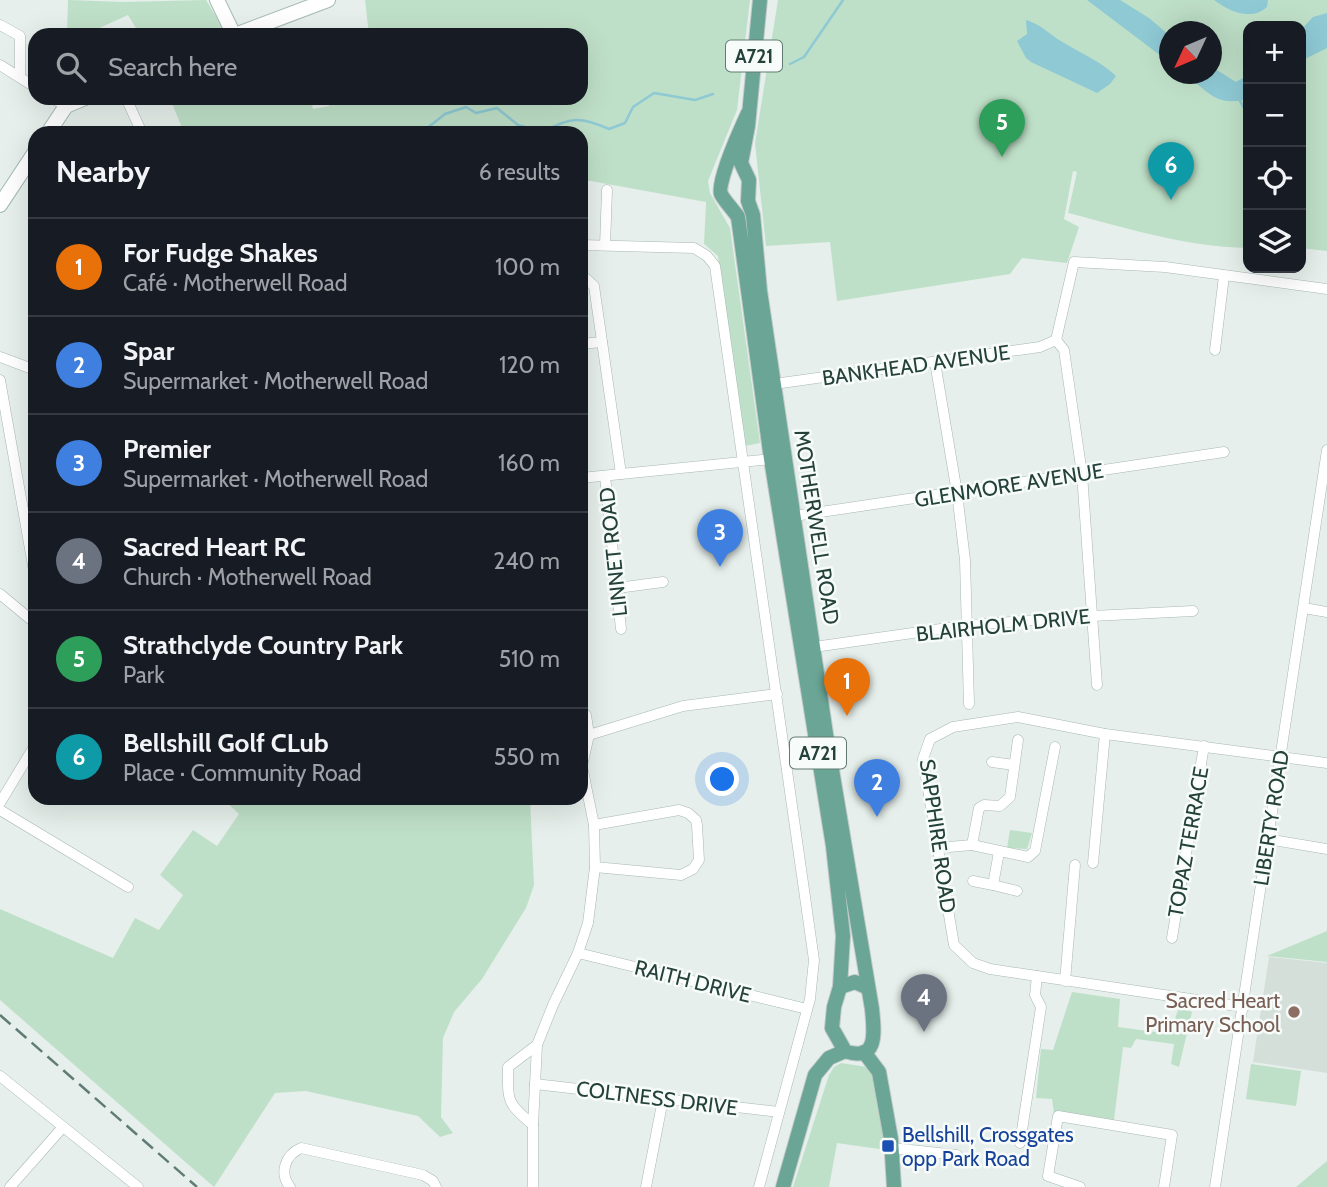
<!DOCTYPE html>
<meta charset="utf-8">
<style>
:root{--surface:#171b24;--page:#242831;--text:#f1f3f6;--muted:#9ea1a6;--line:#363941;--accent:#db2777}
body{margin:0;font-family:Cabin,sans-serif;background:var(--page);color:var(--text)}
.controls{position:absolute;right:21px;top:21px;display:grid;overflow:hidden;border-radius:14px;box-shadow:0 7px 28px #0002}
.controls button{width:63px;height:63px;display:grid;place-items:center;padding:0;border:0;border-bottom:2px solid var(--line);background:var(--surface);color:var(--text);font:35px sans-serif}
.compass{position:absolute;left:1159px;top:21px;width:63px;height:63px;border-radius:50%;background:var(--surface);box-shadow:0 7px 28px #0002;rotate:226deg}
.you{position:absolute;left:723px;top:780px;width:24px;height:24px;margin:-18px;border:5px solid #fff;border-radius:50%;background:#1a73e8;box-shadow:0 0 0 10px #1a73e833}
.badge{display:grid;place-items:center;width:46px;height:46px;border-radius:50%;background:var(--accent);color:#fff;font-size:23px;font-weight:700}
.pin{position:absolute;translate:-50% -58px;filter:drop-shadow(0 2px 4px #0008)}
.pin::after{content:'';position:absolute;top:37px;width:24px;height:21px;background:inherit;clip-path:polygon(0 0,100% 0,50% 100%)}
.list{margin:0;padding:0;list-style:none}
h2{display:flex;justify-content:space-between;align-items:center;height:91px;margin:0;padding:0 28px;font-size:30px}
h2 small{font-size:23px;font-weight:400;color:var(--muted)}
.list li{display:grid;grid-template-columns:46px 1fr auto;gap:21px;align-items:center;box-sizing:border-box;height:98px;padding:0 28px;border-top:2px solid var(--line)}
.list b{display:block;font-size:26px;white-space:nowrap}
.list p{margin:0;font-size:23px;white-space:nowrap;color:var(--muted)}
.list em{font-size:23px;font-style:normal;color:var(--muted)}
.icon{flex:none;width:38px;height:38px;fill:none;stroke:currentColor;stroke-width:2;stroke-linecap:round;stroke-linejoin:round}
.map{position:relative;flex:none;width:1327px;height:1187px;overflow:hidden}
.search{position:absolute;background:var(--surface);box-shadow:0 7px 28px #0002;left:28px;top:28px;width:560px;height:77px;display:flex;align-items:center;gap:18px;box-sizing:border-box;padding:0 24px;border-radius:21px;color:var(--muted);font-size:26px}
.panel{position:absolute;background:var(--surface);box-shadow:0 7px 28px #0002;left:28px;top:126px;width:560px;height:679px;border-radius:21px}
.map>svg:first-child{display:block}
.built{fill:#d4dfda}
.green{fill:#bfe0c8;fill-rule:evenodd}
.water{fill:#8ec9d4}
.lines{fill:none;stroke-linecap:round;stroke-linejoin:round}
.stream{stroke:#8ec9d4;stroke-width:2.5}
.street-casing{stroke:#a8b8b2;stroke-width:11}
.secondary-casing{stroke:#a4bbb3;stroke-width:16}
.primary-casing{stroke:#c2cac8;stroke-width:16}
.street{stroke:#fff;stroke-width:10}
.secondary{stroke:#fff;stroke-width:14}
.primary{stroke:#6aa596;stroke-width:14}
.rail{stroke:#5f7d75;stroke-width:2.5;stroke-dasharray:14 7;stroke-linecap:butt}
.education-dot{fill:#8d6e63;stroke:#f7fbf9;stroke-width:2.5}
.transit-dot{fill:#1a4fb4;stroke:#f7fbf9;stroke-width:2.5}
.labels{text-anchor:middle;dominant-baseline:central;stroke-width:5;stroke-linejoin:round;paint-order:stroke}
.shield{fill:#f7fbf9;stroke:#637a73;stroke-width:2}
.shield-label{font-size:19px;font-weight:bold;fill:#24423a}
.street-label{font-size:21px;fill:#24423a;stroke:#f7fbf9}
.education-label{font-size:21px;fill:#785e54;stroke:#f7fbf9;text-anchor:end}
.transit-label{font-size:21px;fill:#164399;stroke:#f7fbf9;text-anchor:start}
</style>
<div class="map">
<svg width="1327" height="1187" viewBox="0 0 1327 1187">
<rect width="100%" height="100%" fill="#e6efeb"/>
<polygon class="built" points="1269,957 1327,963 1327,1073 1253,1062"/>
<g class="green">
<polygon points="68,0 124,2 206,0 224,30 212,35 140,35 128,15 84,35 67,35"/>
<polygon points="365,0 750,0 737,110 708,181 710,193 730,228 760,443 745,446 718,256 704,244 706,202 591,181 581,181 581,133 184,133 170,98 311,98 313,109 329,106 330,98 581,98 581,35 369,35"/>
<path d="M778,0H1327V251L1301,248V26H1248V248C1186,247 1127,228 1068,213L1077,172L1073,171L1064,219L1079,227L1067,263L1022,258L1010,274L837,301L830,242L766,246L755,143ZM1170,32H1212V74H1170Z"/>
<polygon points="222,798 530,798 534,885 526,908 482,979 454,1012 443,1038 441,1117 453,1133 440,1137 418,1116 306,1091 275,1093 214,1187 0,1000 0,909 113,958 135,918 159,930 183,895 160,875 193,830 217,846 239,814"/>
<polygon points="1010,830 1032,833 1027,849 1007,848"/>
<polygon points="1327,931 1327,962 1267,956"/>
<polygon points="1072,992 1120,999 1118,1027 1170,1034 1179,1007 1192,1012 1179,1067 1171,1064 1174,1044 1136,1039 1131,1048 1123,1047 1114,1120 1054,1114 1052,1099 1036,1098 1041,1049 1053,1050"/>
<polygon points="841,1063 867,1067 872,1073 886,1150 837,1143 829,1187 793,1187 829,1075 834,1067"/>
<polygon points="1251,1064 1301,1071 1296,1106 1246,1099"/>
<polygon points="1327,1161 1327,1187 1296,1187"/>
</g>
<g class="water">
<polygon points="1087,0 1120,0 1149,18 1169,35 1169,62"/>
<path d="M1214,0H1268L1267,7C1251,21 1230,12 1214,0Z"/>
<polygon points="1327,13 1327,48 1301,61 1301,30 1313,17"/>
<path d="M1026,20C1040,24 1047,32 1059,40C1078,52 1099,60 1116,76L1110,84L1097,93L1031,62L1026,58L1017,41L1027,34Z"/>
<path d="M1212,67L1236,82L1248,75V99C1215,107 1209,92 1185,74H1212Z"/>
</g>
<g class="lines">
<g class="stream">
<polyline points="790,64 804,57 843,0"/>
<polyline points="1240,101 1244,108"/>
<polyline points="1245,110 1248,115"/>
<polyline points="409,133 413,133"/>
<path d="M421,133L445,114L466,107L476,113L497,108L518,125L544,132C570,116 582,117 609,129L625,123L633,107L654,93L695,100L713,94"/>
</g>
<defs>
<g id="street">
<polyline points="0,25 20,36 20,77"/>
<polyline points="0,65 35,87"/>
<polyline points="52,98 66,106"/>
<polyline points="126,98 142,133"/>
<polyline points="581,245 694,248 707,256 715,266 814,960 810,999 759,1187"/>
<polyline points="605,245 607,190"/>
<polyline points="581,274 594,286 621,474"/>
<polyline points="1056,340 1064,350 1082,474 1097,685"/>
<polyline points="1056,340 1074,262 1165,267 1327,289"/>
<polyline points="581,344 602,342"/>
<polyline points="1215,350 1224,276"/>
<polyline points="0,357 35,370"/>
<polyline points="935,362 957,493 965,560 969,704"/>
<polyline points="0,380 35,577"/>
<polyline points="774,384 1040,347 1056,340"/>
<polyline points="605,476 621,629"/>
<polyline points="581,478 771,459"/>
<polyline points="794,516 1224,452"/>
<polyline points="617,588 663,582"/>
<polyline points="0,594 35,623"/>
<polyline points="1304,608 1327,612"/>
<polyline points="814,647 969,625 1092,616 1193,611"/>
<polyline points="589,735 683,706 777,694"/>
<polyline points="992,762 1014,765"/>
<polyline points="0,803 35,745"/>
<polyline points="0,810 128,887"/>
<polyline points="594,825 679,810 688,813 696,820 697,825 699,860 693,869 681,875 595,867"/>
<polyline points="1267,839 1327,849"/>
<polyline points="972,845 979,808 984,805 1000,806 1010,797 1018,740"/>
<polyline points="937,848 972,845 1028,857 1035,851 1055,747"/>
<polyline points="1093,863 1105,734"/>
<polyline points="973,881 993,885 999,852"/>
<polyline points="993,885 1017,891"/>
<polyline points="1172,938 1204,746"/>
<polyline points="578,953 807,1009"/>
<polyline points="1065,981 1075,865"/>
<polyline points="1244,1007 990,969 973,963 954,945 923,759 930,739 953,727 1018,717 1105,734 1327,763"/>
<polyline points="0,1076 138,1187"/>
<polyline points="535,1084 779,1112"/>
<path d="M533,1125C506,1102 508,1102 508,1067L537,1045"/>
<polyline points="1020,1143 1041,1007 1035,995 1037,976"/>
<polyline points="892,1148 957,1155"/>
<polyline points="10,1187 63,1127"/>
<path d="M290,1187C279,1173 285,1155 301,1148L423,1175L433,1181L436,1187"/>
<polyline points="533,1187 533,1125 537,1045 553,1005 578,953 588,923 595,867 594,825 582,766 589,735 586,715 581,712"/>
<polyline points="646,1187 663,1099"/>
<polyline points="1080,1187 1048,1176 1058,1116 1172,1135 1164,1187"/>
<polyline points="1215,1187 1327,450"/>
</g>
<g id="secondary">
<polyline points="217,0 234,35"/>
<polyline points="235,35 328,0"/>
<polyline points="48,133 66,106 85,98"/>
<polyline points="0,205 35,152"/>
</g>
<g id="primary">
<path d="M748,113C742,126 716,184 721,194C723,199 734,211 738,217L771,459L833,846L843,936L840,987L834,1007L832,1028L845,1051C879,1063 874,1031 872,1009L826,734L760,291L753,215L748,201L749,180L741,163L748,126L760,0"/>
<polyline points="840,987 855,982 868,988"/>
<polyline points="864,1052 879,1072 891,1139 894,1187"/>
<polyline points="783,1187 815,1075 829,1058 845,1051"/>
</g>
</defs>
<use href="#street" class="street-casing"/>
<use href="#secondary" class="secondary-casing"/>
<use href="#primary" class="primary-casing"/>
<use href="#street" class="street"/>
<use href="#secondary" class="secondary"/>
<use href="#primary" class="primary"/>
<polyline class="rail" points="0,1015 197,1187"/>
</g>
<circle class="education-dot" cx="1294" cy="1012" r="7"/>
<rect class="transit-dot" x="881" y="1139" width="14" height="14" rx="3.5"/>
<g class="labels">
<g class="shield">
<rect x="726" y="40.5" width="56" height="31" rx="5"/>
<rect x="790" y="737.5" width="56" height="31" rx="5"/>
</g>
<g class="shield-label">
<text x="754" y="56">A721</text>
<text x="818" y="753">A721</text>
</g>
<g class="street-label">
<text transform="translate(916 365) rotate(-8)">BANKHEAD AVENUE</text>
<text transform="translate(1009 485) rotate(-9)">GLENMORE AVENUE</text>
<text transform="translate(817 527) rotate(81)">MOTHERWELL ROAD</text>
<text transform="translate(613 552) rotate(-96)">LINNET ROAD</text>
<text transform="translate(1003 625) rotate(-6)">BLAIRHOLM DRIVE</text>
<text transform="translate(1271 818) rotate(-81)">LIBERTY ROAD</text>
<text transform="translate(938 836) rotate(82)">SAPPHIRE ROAD</text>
<text transform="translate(1188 842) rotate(-80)">TOPAZ TERRACE</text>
<text transform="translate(693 981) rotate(14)">RAITH DRIVE</text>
<text transform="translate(657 1098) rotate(7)">COLTNESS DRIVE</text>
</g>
<g class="education-label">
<text x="1280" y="1000">Sacred Heart<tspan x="1280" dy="24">Primary School</tspan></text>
</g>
<g class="transit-label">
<text x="902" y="1134">Bellshill, Crossgates<tspan x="902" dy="24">opp Park Road</tspan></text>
</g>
</g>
</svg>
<div class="controls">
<button>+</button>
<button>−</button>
<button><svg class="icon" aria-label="locate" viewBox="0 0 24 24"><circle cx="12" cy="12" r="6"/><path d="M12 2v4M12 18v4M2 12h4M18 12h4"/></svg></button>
<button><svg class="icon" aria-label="layers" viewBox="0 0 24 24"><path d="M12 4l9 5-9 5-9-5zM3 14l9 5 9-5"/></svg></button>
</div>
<svg class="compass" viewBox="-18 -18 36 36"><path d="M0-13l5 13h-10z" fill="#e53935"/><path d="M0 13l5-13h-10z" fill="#9ea1a6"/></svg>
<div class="you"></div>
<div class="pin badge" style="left:847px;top:716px;background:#e8710a">1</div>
<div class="pin badge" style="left:877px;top:817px;background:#3f7fe0">2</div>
<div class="pin badge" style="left:720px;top:567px;background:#3f7fe0">3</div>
<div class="pin badge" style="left:924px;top:1032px;background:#6b7280">4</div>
<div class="pin badge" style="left:1002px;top:157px;background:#2e9e5b">5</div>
<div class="pin badge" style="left:1171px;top:200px;background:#0f9aa8">6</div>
<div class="search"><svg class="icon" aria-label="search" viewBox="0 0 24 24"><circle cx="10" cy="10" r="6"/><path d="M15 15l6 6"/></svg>Search here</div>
<section class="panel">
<h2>Nearby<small>6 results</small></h2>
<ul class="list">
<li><span class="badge" style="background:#e8710a">1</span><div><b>For Fudge Shakes</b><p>Café · Motherwell Road</p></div><em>100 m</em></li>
<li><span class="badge" style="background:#3f7fe0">2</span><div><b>Spar</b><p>Supermarket · Motherwell Road</p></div><em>120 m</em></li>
<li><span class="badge" style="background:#3f7fe0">3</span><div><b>Premier</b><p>Supermarket · Motherwell Road</p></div><em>160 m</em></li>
<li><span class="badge" style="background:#6b7280">4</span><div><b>Sacred Heart RC</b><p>Church · Motherwell Road</p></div><em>240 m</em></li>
<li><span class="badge" style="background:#2e9e5b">5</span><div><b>Strathclyde Country Park</b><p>Park</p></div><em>510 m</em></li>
<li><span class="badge" style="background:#0f9aa8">6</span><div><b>Bellshill Golf CLub</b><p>Place · Community Road</p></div><em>550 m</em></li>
</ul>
</section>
</div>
